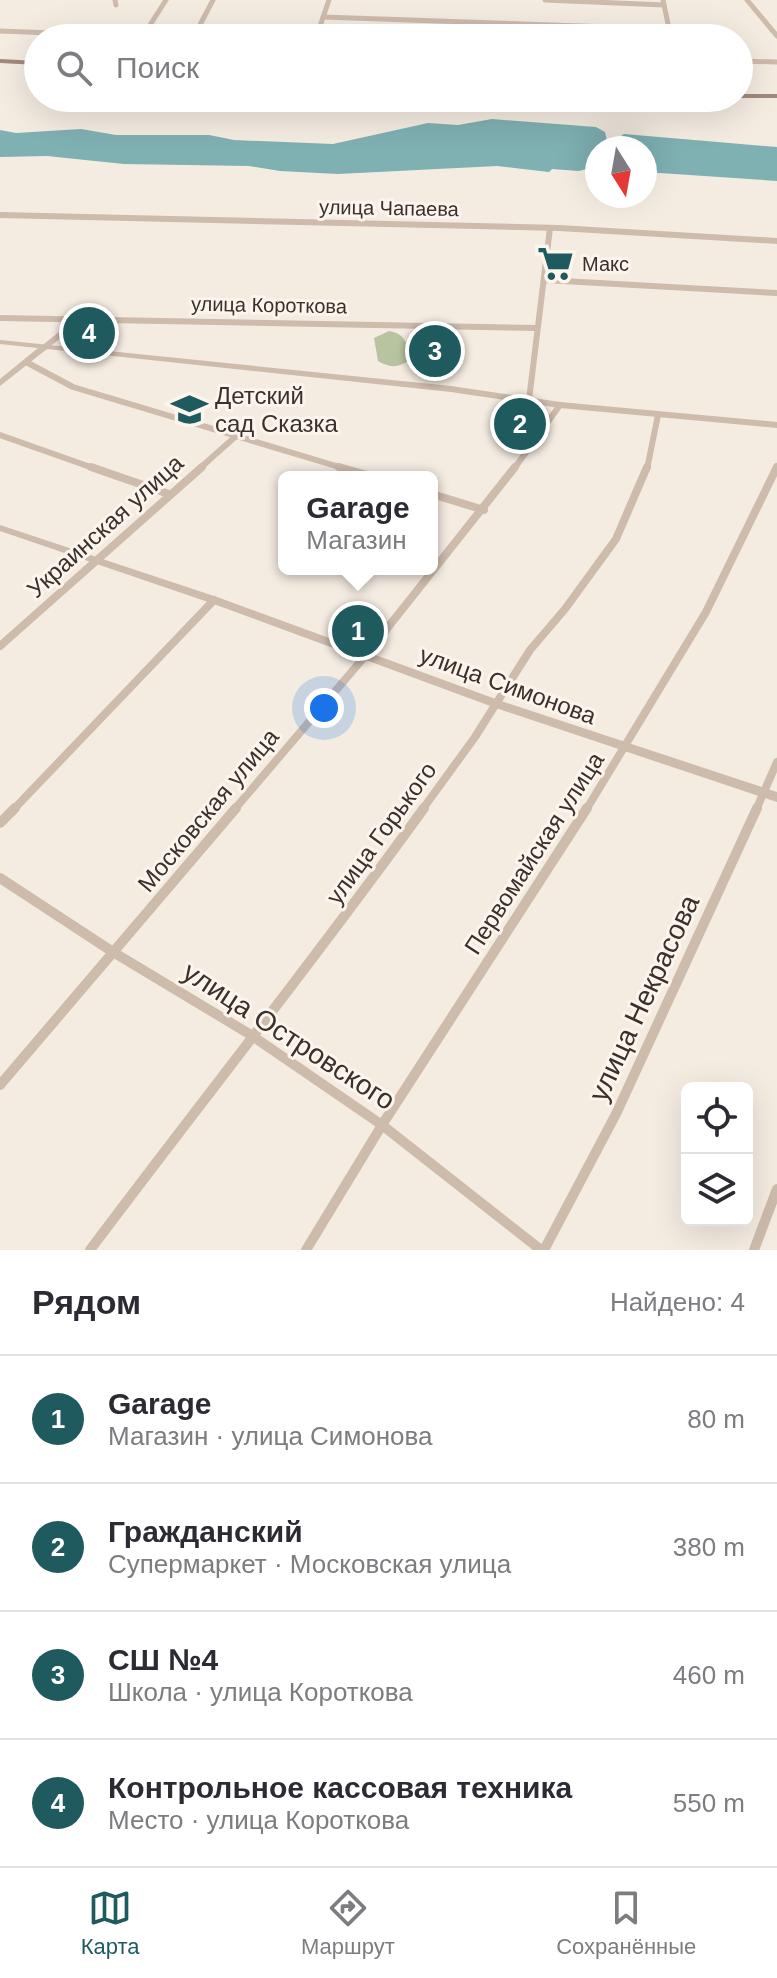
<!DOCTYPE html>
<html lang="ru">
<meta charset="utf-8">
<style>
:root{--surface:#fff;--page:#f2f2f3;--text:#2b2b33;--muted:#7c7c81;--line:#e1e1e2;--accent:#1f5a5e}
body{margin:0;font-family:Helvetica,sans-serif;background:var(--page);color:var(--text)}
.controls{position:absolute;right:24px;bottom:24px;display:grid;overflow:hidden;border-radius:12px;box-shadow:0 8px 32px #0002}
.controls button{width:72px;height:72px;display:grid;place-items:center;padding:0;border:0;border-bottom:2px solid var(--line);background:var(--surface);color:var(--text);font:40px sans-serif}
.compass{position:absolute;left:585px;top:136px;width:72px;height:72px;border-radius:50%;background:var(--surface);box-shadow:0 8px 32px #0002;rotate:169deg}
.you{position:absolute;left:324px;top:708px;width:28px;height:28px;margin:-20px;border:6px solid #fff;border-radius:50%;background:#1a73e8;box-shadow:0 0 0 12px #1a73e833}
.badge{display:grid;place-items:center;width:52px;height:52px;border-radius:50%;background:var(--accent);color:#fff;font-size:26px;font-weight:700}
.pin{position:absolute;translate:-50% -50%;border:4px solid #fff;box-shadow:0 2px 8px #0006}
.popup{position:absolute;left:278px;top:471px;width:160px;height:104px;box-sizing:border-box;display:grid;place-content:center;border-radius:12px;background:var(--surface);filter:drop-shadow(0 2px 6px #0005);font-size:26px;white-space:nowrap;color:var(--muted)}
.popup b{font-size:30px;color:var(--text)}
.popup::after{content:'';position:absolute;left:50%;top:100%;margin-left:-16px;border:16px solid transparent;border-top-color:var(--surface)}
.list{margin:0;padding:0;list-style:none}
h2{display:flex;justify-content:space-between;align-items:center;height:104px;margin:0;padding:0 32px;font-size:34px}
h2 small{font-size:26px;font-weight:400;color:var(--muted)}
.list li{display:grid;grid-template-columns:52px 1fr auto;gap:24px;align-items:center;box-sizing:border-box;height:128px;padding:0 32px;border-top:2px solid var(--line)}
.list b{display:block;font-size:30px;white-space:nowrap}
.list p{margin:0;font-size:26px;white-space:nowrap;color:var(--muted)}
.list em{font-size:26px;font-style:normal;color:var(--muted)}
.icon{flex:none;width:44px;height:44px;fill:none;stroke:currentColor;stroke-width:2;stroke-linecap:round;stroke-linejoin:round}
.map{position:relative;flex:none;width:777px;height:1250px;overflow:hidden}
.search{position:absolute;background:var(--surface);box-shadow:0 8px 32px #0002;left:24px;right:24px;top:24px;height:88px;display:flex;align-items:center;gap:20px;box-sizing:border-box;padding:0 28px;border-radius:44px;color:var(--muted);font-size:30px}
.sheet{height:616px;background:var(--surface)}
nav{display:flex;justify-content:space-around;align-items:center;box-sizing:border-box;height:112px;border-top:2px solid var(--line);background:var(--surface);font-size:22px;color:var(--muted)}
nav a{display:grid;justify-items:center;gap:4px}
nav .on{color:var(--accent)}
.map>svg:first-child{display:block}
.green{fill:#b8c4a0}
.water{fill:#7fb0b2}
.lines{fill:none;stroke-linecap:round;stroke-linejoin:round}
.minor-far3{stroke:#cdbbac;stroke-width:5}
.minor-far2{stroke:#cdbbac;stroke-width:6}
.minor-far1{stroke:#cdbbac;stroke-width:8}
.minor{stroke:#cdbbac;stroke-width:10}
.tertiary{fill:#cdbbac;fill-rule:evenodd}
.secondary{fill:#a18a7d;fill-rule:evenodd}
.labels{text-anchor:middle;dominant-baseline:central;stroke-width:6;stroke-linejoin:round;paint-order:stroke}
.far-street-label{font-size:20px;fill:#3b302b;stroke:#fbf5ee}
.far-poi-label{font-size:20px;fill:#3b302b;stroke:#fbf5ee;text-anchor:start}
.poi-label{font-size:24px;fill:#3b302b;stroke:#fbf5ee;text-anchor:start}
.street-label{font-size:24px;fill:#3b302b;stroke:#fbf5ee}
.near-street-label{font-size:28px;fill:#3b302b;stroke:#fbf5ee}
</style>
<div class="map">
<svg width="777" height="1250" viewBox="0 0 777 1250">
<rect width="100%" height="100%" fill="#f4ebe1"/>
<path class="green" d="M389,331C407,334 407,345 410,360C398,368 390,368 378,361L374,338Z"/>
<g class="water">
<polygon points="492,119 596,127 605,132 608,145 597,148 594,167 579,171 552,169 549,172 497,166 338,174 280,171 249,166 124,164 47,156 0,157 0,130 16,133 81,129 116,135 209,135 234,140 333,144 428,123 458,125"/>
<polygon points="624,134 777,147 777,181 645,172 645,148 617,148 617,139"/>
</g>
<g class="lines">
<g class="minor-far3">
<polyline points="115,0 116,5"/>
<polyline points="545,0 664,5"/>
<polyline points="663,0 671,38"/>
<polyline points="747,0 777,36"/>
<polyline points="323,17 670,29"/>
<polyline points="0,31 181,38"/>
<polyline points="143,36 166,0"/>
<polyline points="193,38 213,0"/>
<polyline points="316,38 329,0"/>
<polyline points="739,61 777,62"/>
</g>
<g class="minor-far2">
<polyline points="0,215 559,228 777,241"/>
<polyline points="545,280 777,293"/>
<polyline points="0,318 537,328"/>
<polyline points="45,347 77,321"/>
<polyline points="26,362 73,387 346,469"/>
<polyline points="529,400 550,228"/>
<polyline points="0,435 96,469"/>
<polyline points="199,469 236,436"/>
<polyline points="514,469 560,405"/>
<polyline points="647,469 658,415"/>
</g>
<g class="minor-far1">
<polyline points="91,467 169,494"/>
<polyline points="339,467 374,477"/>
<polyline points="432,494 484,510"/>
<polyline points="0,646 202,467"/>
<polyline points="13,810 214,600"/>
<polyline points="234,810 366,655 515,467"/>
<polyline points="422,810 475,737 530,650 565,609 616,539 647,467"/>
<polyline points="586,810 706,612 777,467"/>
<polyline points="756,810 777,762"/>
</g>
<g class="minor">
<polyline points="0,823 15,808"/>
<polyline points="0,878 113,952 251,1035 382,1125 541,1250"/>
<polyline points="0,1085 236,808"/>
<path d="M90,1250C201,1102 316,958 424,808"/>
<polyline points="306,1250 382,1125 587,808"/>
<polyline points="544,1250 616,1114 757,808"/>
<polyline points="754,1250 777,1189"/>
</g>
<g class="tertiary">
<polygon points="0,340 451,386 560,402 777,422 777,428 560,408 451,392 47,349 0,386 0,379 38,348 0,344"/>
<polygon points="0,525 217,597 501,701 777,792 777,802 493,707 211,603 0,531"/>
</g>
<g class="secondary">
<polygon points="0,59 38,61 38,65 0,63"/>
<rect x="739" y="94" width="38" height="4"/>
</g>
</g>
<defs>
<symbol id="supermarket-bare" viewBox="-9 -9 18 18"><path d="M-6-5.5h2.5l.6 2H6L4.5 2H-2.5L-4.4-4H-6ZM-1.5 3.2a1.3 1.3 0 1 0 .1 0ZM3 3.2a1.3 1.3 0 1 0 .1 0Z" fill="#1f5a5e" stroke="#fbf5ee" stroke-width="2.5" paint-order="stroke"/></symbol>
<symbol id="school-bare" viewBox="-9 -9 18 18"><path d="M0-5L7-2L0 1L-7-2ZM-4 1L0 2.5L4 1V4Q0 6-4 4Z" fill="#1f5a5e" stroke="#fbf5ee" stroke-width="2.5" paint-order="stroke"/></symbol>
</defs>
<g fill-rule="evenodd">
<use href="#supermarket-bare" x="530" y="238" width="51" height="51"/>
<use href="#school-bare" x="164" y="384" width="51" height="51"/>
</g>
<g class="labels">
<g class="far-street-label">
<text transform="translate(389 208) rotate(1)">улица Чапаева</text>
<text transform="translate(269 305) rotate(1)">улица Короткова</text>
</g>
<g class="far-poi-label">
<text x="582" y="264">Макс</text>
</g>
<g class="poi-label">
<text x="215" y="395">Детский<tspan x="215" dy="28">сад Сказка</tspan></text>
</g>
<g class="street-label">
<text transform="translate(105 526) rotate(-42)">Украинская улица</text>
<text transform="translate(508 685) rotate(20)">улица Симонова</text>
<text transform="translate(208 810) rotate(-50)">Московская улица</text>
<text transform="translate(381 833) rotate(-54)">улица Горького</text>
<text transform="translate(534 853) rotate(-57)">Первомайская улица</text>
</g>
<g class="near-street-label">
<text transform="translate(644 998) rotate(-65)">улица Некрасова</text>
<text transform="translate(289 1036) rotate(33)">улица Островского</text>
</g>
</g>
</svg>
<div class="controls">
<button><svg class="icon" aria-label="locate" viewBox="0 0 24 24"><circle cx="12" cy="12" r="6"/><path d="M12 2v4M12 18v4M2 12h4M18 12h4"/></svg></button>
<button><svg class="icon" aria-label="layers" viewBox="0 0 24 24"><path d="M12 4l9 5-9 5-9-5zM3 14l9 5 9-5"/></svg></button>
</div>
<svg class="compass" viewBox="-18 -18 36 36"><path d="M0-13l5 13h-10z" fill="#e53935"/><path d="M0 13l5-13h-10z" fill="#7c7c81"/></svg>
<div class="you"></div>
<div class="pin badge" style="left:358px;top:631px">1</div>
<div class="popup"><b>Garage</b>Магазин</div>
<div class="pin badge" style="left:520px;top:424px">2</div>
<div class="pin badge" style="left:435px;top:351px">3</div>
<div class="pin badge" style="left:89px;top:333px">4</div>
<div class="search"><svg class="icon" aria-label="search" viewBox="0 0 24 24"><circle cx="10" cy="10" r="6"/><path d="M15 15l6 6"/></svg>Поиск</div>
</div>
<section class="sheet">
<h2>Рядом<small>Найдено: 4</small></h2>
<ul class="list">
<li><span class="badge">1</span><div><b>Garage</b><p>Магазин · улица Симонова</p></div><em>80 m</em></li>
<li><span class="badge">2</span><div><b>Гражданский</b><p>Супермаркет · Московская улица</p></div><em>380 m</em></li>
<li><span class="badge">3</span><div><b>СШ №4</b><p>Школа · улица Короткова</p></div><em>460 m</em></li>
<li><span class="badge">4</span><div><b>Контрольное кассовая техника</b><p>Место · улица Короткова</p></div><em>550 m</em></li>
</ul>
</section>
<nav>
<a class="on"><svg class="icon" aria-label="map" viewBox="0 0 24 24"><path d="M3 6l6-2 6 2 6-2v14l-6 2-6-2-6 2zM9 4v14M15 6v14"/></svg>Карта</a>
<a><svg class="icon" aria-label="directions" viewBox="0 0 24 24"><path d="M12 3l9 9-9 9-9-9zM9 14v-3h6M13 9l2 2-2 2"/></svg>Маршрут</a>
<a><svg class="icon" aria-label="saved" viewBox="0 0 24 24"><path d="M7 4h10v16l-5-4-5 4z"/></svg>Сохранённые</a>
</nav>
